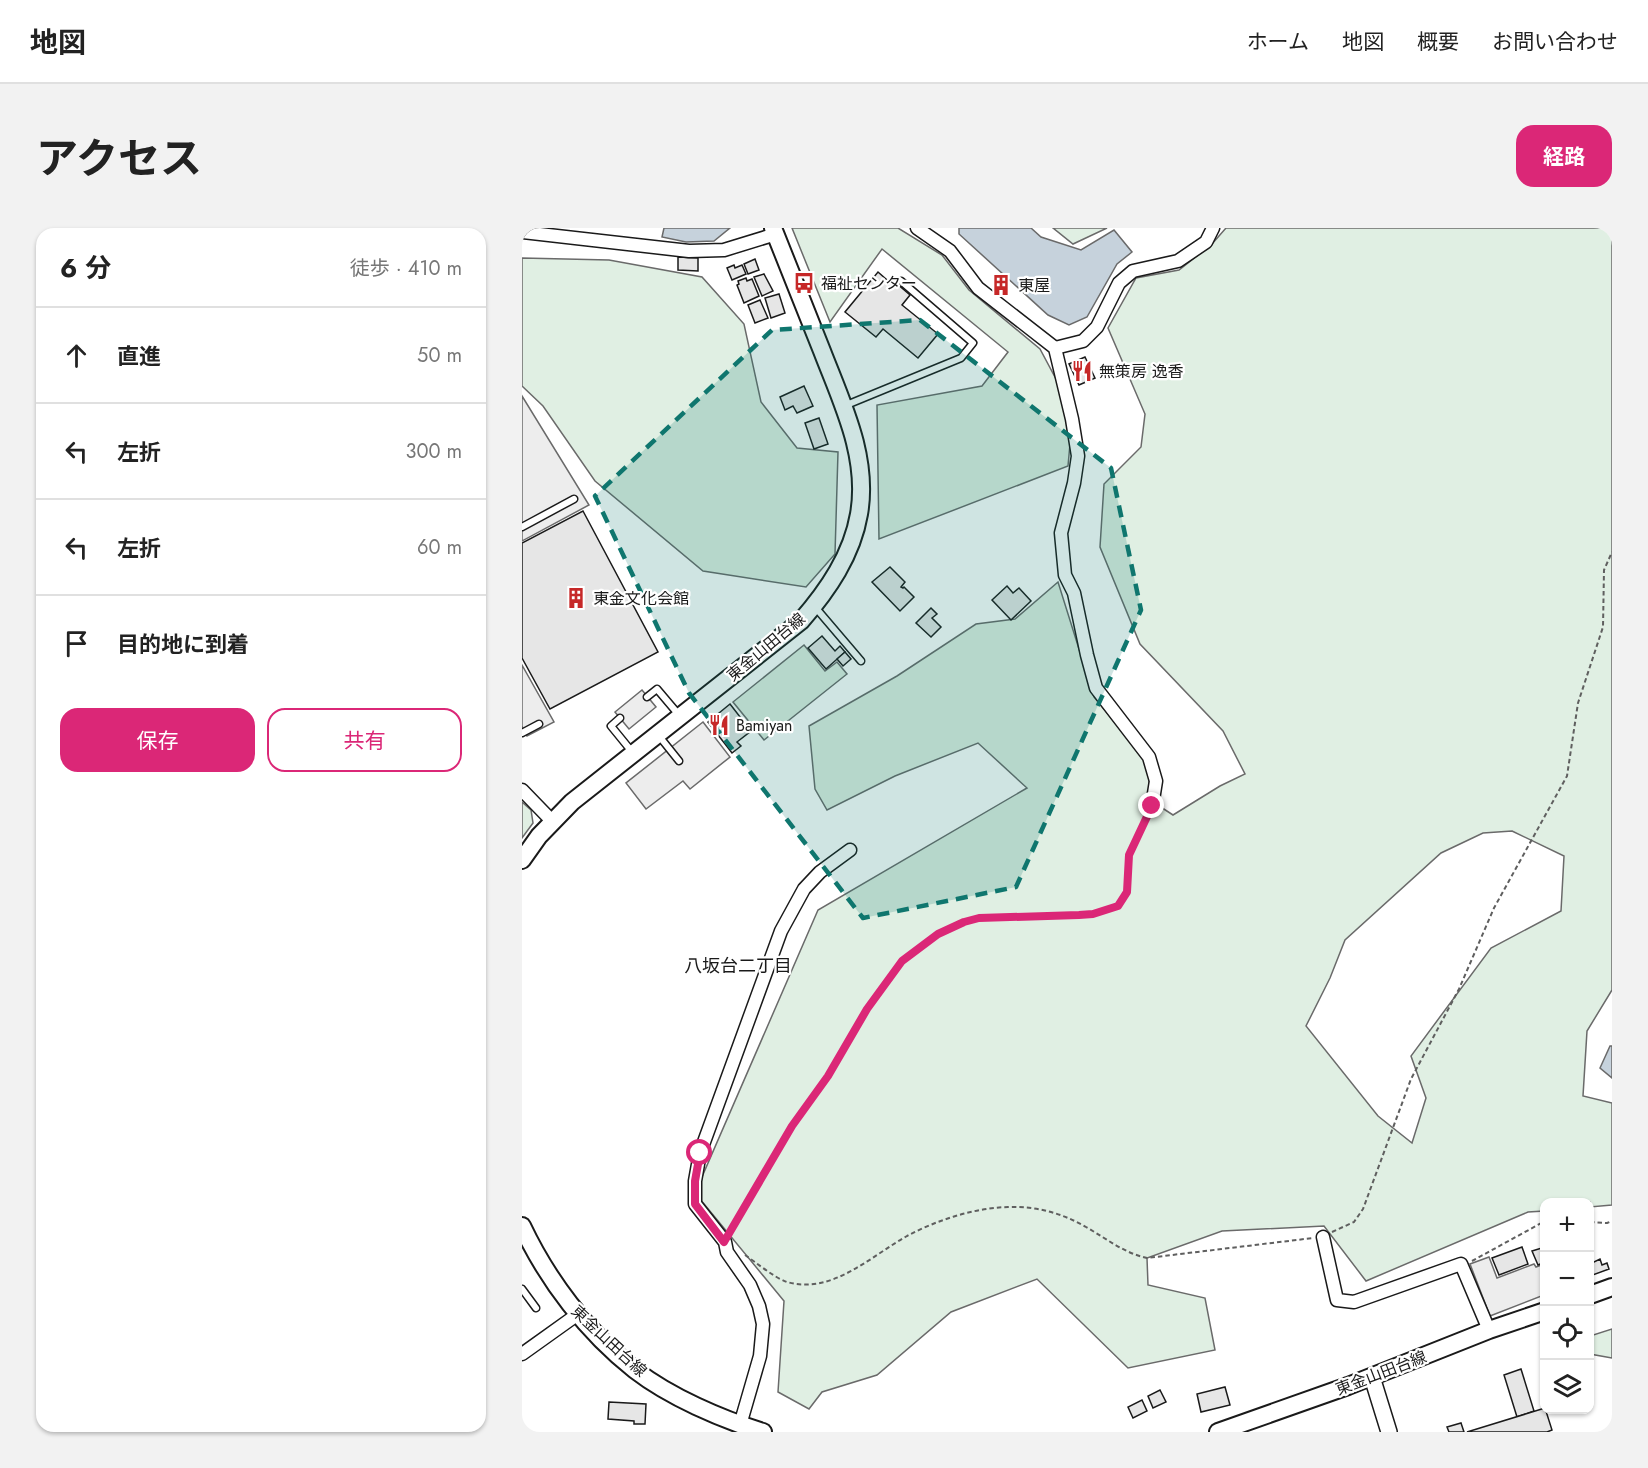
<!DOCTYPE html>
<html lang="ja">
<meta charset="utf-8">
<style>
:root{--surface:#fff;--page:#f2f2f2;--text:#222;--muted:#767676;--line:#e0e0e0;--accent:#db2777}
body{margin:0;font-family:Jost,"Noto Sans JP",sans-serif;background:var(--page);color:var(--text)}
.controls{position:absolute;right:18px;bottom:18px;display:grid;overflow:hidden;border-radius:12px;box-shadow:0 2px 4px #0004}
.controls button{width:54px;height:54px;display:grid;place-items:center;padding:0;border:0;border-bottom:2px solid var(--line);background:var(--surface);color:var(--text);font:30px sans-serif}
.stop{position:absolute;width:18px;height:18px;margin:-14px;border:4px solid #db2777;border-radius:50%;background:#fff}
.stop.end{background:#db2777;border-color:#fff;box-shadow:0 2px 6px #0008}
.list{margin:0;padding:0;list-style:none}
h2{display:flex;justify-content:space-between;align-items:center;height:78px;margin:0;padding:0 24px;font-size:26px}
h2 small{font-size:20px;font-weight:400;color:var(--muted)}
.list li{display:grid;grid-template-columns:39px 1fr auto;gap:18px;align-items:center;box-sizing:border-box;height:96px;padding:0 24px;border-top:2px solid var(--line)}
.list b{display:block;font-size:22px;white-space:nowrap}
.list em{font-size:20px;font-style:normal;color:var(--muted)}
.actions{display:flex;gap:12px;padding:18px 24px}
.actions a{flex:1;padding:14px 0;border:2px solid var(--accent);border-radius:18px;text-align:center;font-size:21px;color:var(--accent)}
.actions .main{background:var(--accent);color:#fff}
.icon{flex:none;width:33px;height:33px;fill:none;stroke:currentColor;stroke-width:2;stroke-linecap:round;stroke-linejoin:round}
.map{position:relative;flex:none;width:1090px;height:1204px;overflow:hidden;border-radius:18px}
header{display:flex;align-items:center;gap:36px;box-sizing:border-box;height:84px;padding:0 30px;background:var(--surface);border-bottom:2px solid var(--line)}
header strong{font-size:28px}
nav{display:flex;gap:33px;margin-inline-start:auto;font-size:21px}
.intro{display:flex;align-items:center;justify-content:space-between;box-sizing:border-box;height:144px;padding:0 36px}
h1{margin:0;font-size:42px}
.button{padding:15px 27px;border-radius:18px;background:var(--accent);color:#fff;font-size:21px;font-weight:700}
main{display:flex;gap:36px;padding:0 36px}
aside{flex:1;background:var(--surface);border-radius:18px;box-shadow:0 2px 4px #0004}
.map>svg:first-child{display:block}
.green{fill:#e0efe3;stroke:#6a6a6a;stroke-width:1.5;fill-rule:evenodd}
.parking{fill:#ededed;stroke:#6a6a6a;stroke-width:1.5}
.water{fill:#c6d2dc;stroke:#6a6a6a;stroke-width:1.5}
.building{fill:#e6e6e6;stroke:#1a1a1a;stroke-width:1.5}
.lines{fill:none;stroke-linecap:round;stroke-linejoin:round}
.service-casing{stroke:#1a1a1a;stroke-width:9}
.minor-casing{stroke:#1a1a1a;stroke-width:15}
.tertiary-casing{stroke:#1a1a1a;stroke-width:18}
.secondary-casing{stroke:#1a1a1a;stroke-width:20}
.path{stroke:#5f5f5f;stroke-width:2;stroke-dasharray:4.5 3;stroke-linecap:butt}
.service{stroke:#fff;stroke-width:6}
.minor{stroke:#fff;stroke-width:12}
.tertiary{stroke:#fff;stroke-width:15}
.secondary{stroke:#fff;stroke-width:16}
.route{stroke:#db2777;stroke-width:8}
.marked{fill:#0f766e;fill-opacity:0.2;stroke:#0f766e;stroke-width:4.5;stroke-dasharray:12 8;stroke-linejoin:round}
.labels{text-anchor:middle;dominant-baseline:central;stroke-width:4.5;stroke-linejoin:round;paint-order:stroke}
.poi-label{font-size:16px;fill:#1a1a1a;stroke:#fff;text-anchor:start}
.street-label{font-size:16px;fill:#1a1a1a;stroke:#fff}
.neighbourhood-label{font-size:18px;fill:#1a1a1a;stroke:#fff}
</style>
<header>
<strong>地図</strong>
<nav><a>ホーム</a><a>地図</a><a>概要</a><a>お問い合わせ</a></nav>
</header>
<div class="intro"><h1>アクセス</h1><a class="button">経路</a></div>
<main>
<aside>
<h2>6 分<small>徒歩 · 410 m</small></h2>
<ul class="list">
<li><svg class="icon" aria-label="ahead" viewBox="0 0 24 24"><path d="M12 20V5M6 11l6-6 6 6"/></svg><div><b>直進</b></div><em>50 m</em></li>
<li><svg class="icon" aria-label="left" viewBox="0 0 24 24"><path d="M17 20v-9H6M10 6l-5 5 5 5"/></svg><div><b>左折</b></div><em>300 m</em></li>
<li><svg class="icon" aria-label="left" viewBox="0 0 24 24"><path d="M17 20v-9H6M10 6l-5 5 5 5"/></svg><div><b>左折</b></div><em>60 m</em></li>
<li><svg class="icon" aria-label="arrive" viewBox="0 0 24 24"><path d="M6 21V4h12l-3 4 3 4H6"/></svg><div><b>目的地に到着</b></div></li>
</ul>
<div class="actions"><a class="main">保存</a><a>共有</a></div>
</aside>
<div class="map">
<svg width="1090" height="1204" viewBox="0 0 1090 1204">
<rect width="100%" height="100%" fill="#fff"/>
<g class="green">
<polygon points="376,0 420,27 447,62 518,121 551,183 546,238 357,311 355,177 460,158 486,124 360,21 308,94 270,0"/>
<polygon points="531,0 585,0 551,16"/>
<path d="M704,0H1090V762L1065,803L1061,868L1090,875V977L1068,979V974H1023L1022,983L1006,984L844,1053L802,998L700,1003L625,1030L626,1057L683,1070L693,1122L606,1140L515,1051L429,1084L355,1147L300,1164L287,1181L256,1164L262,1073L173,965L296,682L505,560L456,515L373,548L305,582L293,561L287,498L375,448L454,396L493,391L536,354L572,469L621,529L627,550L628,572L651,587L698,558L723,546L701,503L618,416L578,319L582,256L619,219L623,186L586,100L614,50L657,42L690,16ZM990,603L1042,628L1039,683L969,720L889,828L904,870L890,915L856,888L784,798L808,750L823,712L919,625L961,605Z"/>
<polygon points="0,30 87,32 180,49 222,96 239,174 275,220 316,224 313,326 284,359 181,343 73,253 21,178 0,158"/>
<polygon points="282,417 303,443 315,434 325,446 242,512 211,474"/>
<polygon points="0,574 9,582 11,595 0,610"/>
<polygon points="1090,1101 1090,1130 1068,1126 1068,1108"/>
</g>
<g class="parking">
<polygon points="0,168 67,277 0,313"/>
<polygon points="0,437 32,494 5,508 0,498"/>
<polygon points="120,462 134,479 107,501 93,484"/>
<polygon points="181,494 208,529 168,561 161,553 124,581 104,555"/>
<polygon points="967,1029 975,1050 1012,1036 1014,1039 1022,1036 1022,1067 968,1088 948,1036"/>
</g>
<g class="water">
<polygon points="142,0 208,0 192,13 164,14 140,9"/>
<polygon points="437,0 509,0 519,9 559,22 592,2 610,24 595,36 565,89 547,97 526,87 437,6"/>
<polygon points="1088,818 1090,818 1090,850 1078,840"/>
</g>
<g class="building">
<polygon points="156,29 176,30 176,43 156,42"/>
<polygon points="233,31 237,42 226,46 222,36"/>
<polygon points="212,37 213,40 220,37 224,46 210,52 205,40"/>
<polygon points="356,44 372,58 374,55 388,67 380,77 416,106 396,130 361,101 354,109 323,84"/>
<polygon points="242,46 251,63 240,68 232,49"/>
<polygon points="224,50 225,53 230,51 237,68 222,75 215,57 217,56 216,53"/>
<polygon points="479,52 485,57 480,62 474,57"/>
<polygon points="257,66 263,85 249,90 243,70"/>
<polygon points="238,72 246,90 233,95 226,77"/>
<polygon points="563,129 573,150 557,157 547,136"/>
<polygon points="282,158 291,178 275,185 271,178 263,182 258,169"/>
<polygon points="297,190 306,216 292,221 283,195"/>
<polygon points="61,283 136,424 28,481 0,430 0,315"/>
<polygon points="368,339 383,354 379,359 381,360 382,359 392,369 378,383 350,354"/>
<polygon points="485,358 491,365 497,360 509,373 489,392 470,372"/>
<polygon points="409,380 415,386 410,390 419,399 409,409 394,395"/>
<polygon points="300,408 313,423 318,418 323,424 304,441 286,420"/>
<polygon points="323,424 329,431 321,438 315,431"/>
<polygon points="208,476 229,503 215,514 219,518 210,525 186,494"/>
<polygon points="1000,1019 1006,1036 977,1047 970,1030"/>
<polygon points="1023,1019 1023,1034 1016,1037 1010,1023"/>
<polygon points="1068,1030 1070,1035 1078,1031 1080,1037 1085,1035 1087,1041 1068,1048"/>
<polygon points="999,1141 1012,1183 995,1189 982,1147"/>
<polygon points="703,1159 708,1177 679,1184 675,1166"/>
<polygon points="638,1162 644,1174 631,1180 626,1168"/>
<polygon points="620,1172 625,1183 611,1190 606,1179"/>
<polygon points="87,1174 124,1176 123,1196 112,1196 112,1193 86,1191"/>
<polygon points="1023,1180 1030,1202 1025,1204 945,1204"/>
<polygon points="939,1195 942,1204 927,1204 925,1199"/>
</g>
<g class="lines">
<defs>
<g id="service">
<polyline points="322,178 439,130 451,115 379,53"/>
<polyline points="0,299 52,271"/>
<polyline points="293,379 339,433"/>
<polyline points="125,469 135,461 157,487"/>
<polyline points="98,490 89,498 111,525"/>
<polyline points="0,505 17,496"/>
<polyline points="137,508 157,533"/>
<polyline points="0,1061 14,1080"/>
</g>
<g id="minor">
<polyline points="395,0 428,23 456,60 533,120 550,191 556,228 552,255 539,305 543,347 552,365 565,427 574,460 627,529 634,553 630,578"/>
<polyline points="0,4 167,23 202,22 254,6"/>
<polyline points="533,120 561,113 575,99 597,55 611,43 656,33 684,14 691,0"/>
<polyline points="0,562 30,593"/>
<polyline points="801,1009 815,1072 832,1074 939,1036 967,1102"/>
<polyline points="0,1126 56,1086"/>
<polyline points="218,1197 238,1128 241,1096 237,1078 228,1057 205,1024 203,1014 173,976 173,953 178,925 259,703 282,661 298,644 328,622"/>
</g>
<polyline id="tertiary" points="850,1149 867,1204"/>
<g id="secondary">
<path d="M0,632L17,608L50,574L279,393C306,362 330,327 337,286C347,229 320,175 300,123C284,82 267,41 251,0"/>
<path d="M0,998C26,1053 65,1104 113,1142C148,1169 199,1191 241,1204"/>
<polyline points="1068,1067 1090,1059"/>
<polyline points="696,1204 826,1158 967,1102 1023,1083"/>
</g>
</defs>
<use href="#service" class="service-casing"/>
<use href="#minor" class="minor-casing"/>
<use href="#tertiary" class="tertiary-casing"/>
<use href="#secondary" class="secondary-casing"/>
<g class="path">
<polyline points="1068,994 1085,995 1090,993"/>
<polyline points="209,1004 270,898 306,848 345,781 380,733 416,706 442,694 457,691 557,687 571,686 596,678 605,664 607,628 625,590"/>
<polyline points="810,1004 832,994 841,981 889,851 937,761 972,680 1045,548 1056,475 1081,399 1082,342 1090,324"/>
<path d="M223,1027C235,1035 251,1049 265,1054C310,1067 349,1028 385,1008C415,992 452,980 486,979C514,978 540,985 564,999C585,1011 602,1025 625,1030L791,1010"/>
<polyline points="950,1033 1023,993"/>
</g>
<use href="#service" class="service"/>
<use href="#minor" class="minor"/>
<use href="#tertiary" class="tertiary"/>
<use href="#secondary" class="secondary"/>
</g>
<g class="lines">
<polyline class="route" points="178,925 173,953 173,976 202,1014 270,898 306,848 345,781 380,733 416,706 442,694 457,690 557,687 571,686 596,678 605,664 607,627 630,578"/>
</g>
<path class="marked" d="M398,92L589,240L619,382L494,659L341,690L167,465L73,268L250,102Z"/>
<defs>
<symbol id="bus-bare" viewBox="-9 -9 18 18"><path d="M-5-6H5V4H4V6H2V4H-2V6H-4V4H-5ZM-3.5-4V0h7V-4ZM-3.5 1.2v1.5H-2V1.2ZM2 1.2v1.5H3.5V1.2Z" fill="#c62828" stroke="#fff" stroke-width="2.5" paint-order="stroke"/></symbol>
<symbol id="building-bare" viewBox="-9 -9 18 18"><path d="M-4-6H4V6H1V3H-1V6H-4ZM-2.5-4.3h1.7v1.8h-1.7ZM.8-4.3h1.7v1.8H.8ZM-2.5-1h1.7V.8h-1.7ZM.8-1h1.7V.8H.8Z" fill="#c62828" stroke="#fff" stroke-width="2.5" paint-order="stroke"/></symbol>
<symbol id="restaurant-bare" viewBox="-9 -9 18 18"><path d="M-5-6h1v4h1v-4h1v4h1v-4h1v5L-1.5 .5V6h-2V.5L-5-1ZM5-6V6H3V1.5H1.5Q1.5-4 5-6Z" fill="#c62828" stroke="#fff" stroke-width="2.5" paint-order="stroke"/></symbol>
</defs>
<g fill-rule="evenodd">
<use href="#bus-bare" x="267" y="40" width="30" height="30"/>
<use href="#building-bare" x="464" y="42" width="30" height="30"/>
<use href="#restaurant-bare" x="545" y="128" width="30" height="30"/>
<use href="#building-bare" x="39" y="355" width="30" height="30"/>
<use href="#restaurant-bare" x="182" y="482" width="30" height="30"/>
</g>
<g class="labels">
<g class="poi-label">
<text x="299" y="55">福祉センター</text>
<text x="496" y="57">東屋</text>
<text x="577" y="143">無策房 逸香</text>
<text x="71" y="370">東金文化会館</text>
<text x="214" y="497">Bamiyan</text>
</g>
<g class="street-label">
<text transform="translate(244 419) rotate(-40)">東金山田台線</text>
<text transform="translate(87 1113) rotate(43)">東金山田台線</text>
<text transform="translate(859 1145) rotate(-21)">東金山田台線</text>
</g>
<g class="neighbourhood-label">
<text x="216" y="738">八坂台二丁目</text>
</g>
</g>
</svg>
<div class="controls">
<button>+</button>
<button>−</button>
<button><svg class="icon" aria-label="locate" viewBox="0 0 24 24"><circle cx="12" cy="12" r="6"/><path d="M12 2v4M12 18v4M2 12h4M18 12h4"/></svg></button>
<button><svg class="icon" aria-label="layers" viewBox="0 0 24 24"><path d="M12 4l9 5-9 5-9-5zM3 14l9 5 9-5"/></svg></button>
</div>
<div class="stop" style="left:178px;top:925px"></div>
<div class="stop end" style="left:630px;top:578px"></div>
</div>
</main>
